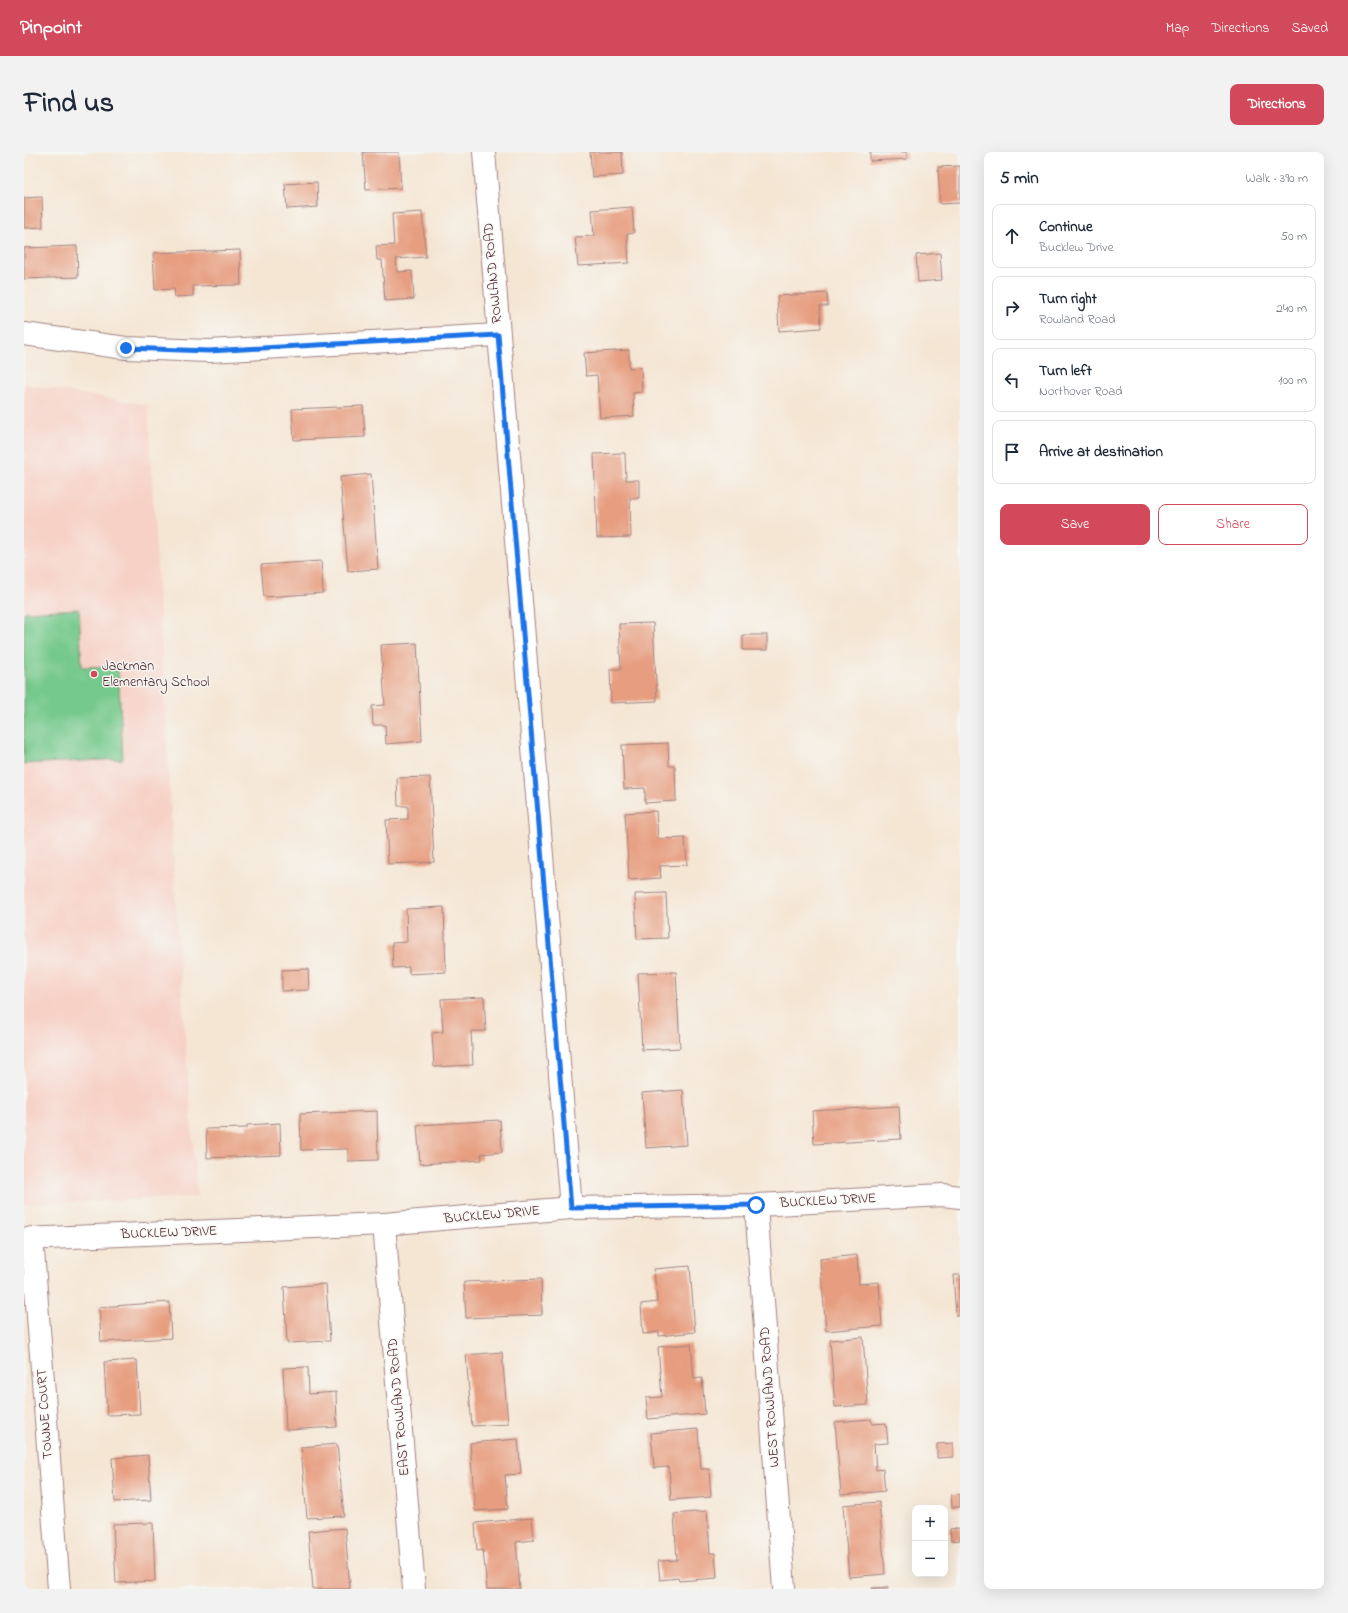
<!DOCTYPE html>
<meta charset="utf-8">
<style>
:root{--surface:#fff;--page:#f2f2f3;--text:#1f2937;--muted:#747a83;--line:#e0e1e3;--accent:#d1495b}
body{margin:0;font-family:"Indie Flower",sans-serif;background:var(--page);color:var(--text)}
.controls{position:absolute;right:12px;bottom:12px;display:grid;overflow:hidden;border-radius:8px;box-shadow:0 4px 16px #0002}
.controls button{width:36px;height:36px;display:grid;place-items:center;padding:0;border:0;border-bottom:1px solid var(--line);background:var(--surface);color:var(--text);font:20px sans-serif}
.stop{position:absolute;width:12px;height:12px;margin:-9px;border:3px solid #1a73e8;border-radius:50%;background:#fff}
.stop.end{background:#1a73e8;border-color:#fff;box-shadow:0 1px 4px #0008}
.list{margin:0;padding:0;list-style:none}
h2{display:flex;justify-content:space-between;align-items:center;height:52px;margin:0;padding:0 16px;font-size:17px}
h2 small{font-size:13px;font-weight:400;color:var(--muted)}
.list li{display:grid;grid-template-columns:26px 1fr auto;gap:12px;align-items:center;box-sizing:border-box;height:64px;margin:0 8px 8px;padding:0 8px;border:1px solid var(--line);border-radius:8px}
.list b{display:block;font-size:15px;white-space:nowrap}
.list p{margin:0;font-size:13px;white-space:nowrap;color:var(--muted)}
.list em{font-size:13px;font-style:normal;color:var(--muted)}
.actions{display:flex;gap:8px;padding:12px 16px}
.actions a{flex:1;padding:9px 0;border:1px solid var(--accent);border-radius:8px;text-align:center;font-size:14px;color:var(--accent)}
.actions .main{background:var(--accent);color:#fff}
.icon{flex:none;width:22px;height:22px;fill:none;stroke:currentColor;stroke-width:2;stroke-linecap:round;stroke-linejoin:round}
.map{position:relative;flex:none;width:936px;height:1437px;overflow:hidden;border-radius:8px}
header{display:flex;align-items:center;gap:24px;box-sizing:border-box;height:56px;padding:0 20px;background:var(--accent);color:#fff}
header strong{font-size:19px}
nav{display:flex;gap:22px;margin-inline-start:auto;font-size:14px}
.intro{display:flex;align-items:center;justify-content:space-between;box-sizing:border-box;height:96px;padding:0 24px}
h1{margin:0;font-size:28px}
.button{padding:10px 18px;border-radius:8px;background:var(--accent);color:#fff;font-size:14px;font-weight:700}
main{display:flex;gap:24px;padding:0 24px}
aside{flex:1;background:var(--surface);border-radius:8px;box-shadow:0 4px 16px #0002}
.map>svg:first-child{display:block}
.built{fill:#f7d1c6}
.green{fill:#76c98c;stroke:#60745c}
.building{fill:#e79e80}
.lines{fill:none;stroke-linecap:round;stroke-linejoin:round}
.street-casing{stroke:#a08280;stroke-width:24}
.street{stroke:#fff;stroke-width:22}
.route{stroke:#1a73e8;stroke-width:5}
.poi-dot{fill:#d1495b;stroke:#f6f6f2;stroke-width:1.5}
.labels{text-anchor:middle;dominant-baseline:central;stroke-width:3;stroke-linejoin:round;paint-order:stroke}
.street-label{font-size:14px;fill:#4a1f2b;stroke:#f6f6f2}
.poi-label{font-size:14px;fill:#4a1f2b;stroke:#f6f6f2;text-anchor:start}
</style>
<header>
<strong>Pinpoint</strong>
<nav><a>Map</a><a>Directions</a><a>Saved</a></nav>
</header>
<div class="intro"><h1>Find us</h1><a class="button">Directions</a></div>
<main>
<div class="map">
<svg width="936" height="1437" viewBox="0 0 936 1437">
<rect width="100%" height="100%" fill="#f6f6f2"/>
<filter id="ink" filterUnits="userSpaceOnUse"><feTurbulence type="fractalNoise" baseFrequency=".025" numOctaves="2"/><feDisplacementMap in="SourceGraphic" scale="8" xChannelSelector="R" yChannelSelector="G"/><feConvolveMatrix kernelMatrix="1 2 1 2 8 2 1 2 1" color-interpolation-filters="sRGB"/></filter>
<filter id="wash" filterUnits="userSpaceOnUse"><feTurbulence type="fractalNoise" baseFrequency=".012" numOctaves="4" result="noise"/><feDisplacementMap in="SourceGraphic" scale="16" xChannelSelector="R" yChannelSelector="G"/><feGaussianBlur stdDeviation="0.9" result="paint"/><feColorMatrix in="noise" values="0 0 0 0 0 0 0 0 0 0 0 0 0 0 0 0 0 1.4 0 .05"/><feComposite in="paint" operator="in"/></filter>
<g filter="url(#wash)">
<rect width="100%" height="100%" fill="#f5e6d4"/>
<polygon class="built" points="0,232 124,253 154,790 173,1045 0,1052"/>
<polygon class="green" points="55,457 58,515 94,514 99,607 0,612 0,460"/>
<g id="blocks">
<g class="building">
<polygon points="339,0 375,0 377,36 342,38"/>
<polygon points="566,0 598,0 599,23 568,25"/>
<polygon points="846,0 883,0 883,7 846,9"/>
<polygon points="936,14 936,51 916,52 914,15"/>
<polygon points="293,30 294,55 263,57 261,32"/>
<polygon points="18,45 19,75 0,76 0,46"/>
<polygon points="608,55 610,81 603,82 605,111 554,114 551,85 570,84 568,58"/>
<polygon points="398,60 402,105 372,107 373,120 388,119 390,147 361,149 358,108 353,108 352,94 370,93 368,62"/>
<polygon points="53,94 54,125 0,127 0,96"/>
<polygon points="216,98 217,133 169,134 169,144 151,145 150,137 131,138 129,101"/>
<polygon points="916,101 918,128 894,130 892,103"/>
<polygon points="803,141 804,154 796,154 797,176 755,179 753,144"/>
<polygon points="605,198 605,216 617,215 618,240 609,241 610,264 576,266 573,223 562,224 560,201"/>
<polygon points="339,254 341,285 270,288 268,257"/>
<polygon points="601,301 602,328 615,328 615,346 606,346 607,385 573,386 570,302"/>
<polygon points="347,322 354,417 324,419 316,325"/>
<polygon points="297,409 299,441 240,445 237,413"/>
<polygon points="629,471 633,549 587,551 586,517 597,517 595,472"/>
<rect x="719" y="483" width="24" height="15"/>
<polygon points="393,491 398,589 362,592 361,573 349,573 348,554 361,553 357,493"/>
<polygon points="644,591 645,614 651,614 652,649 621,651 621,636 600,637 598,593"/>
<polygon points="406,625 410,710 364,712 362,668 384,667 384,654 374,654 373,626"/>
<polygon points="632,659 634,687 661,686 663,713 636,714 637,726 605,728 601,661"/>
<polygon points="642,741 644,786 613,787 611,742"/>
<polygon points="420,755 422,820 385,822 385,815 369,816 368,791 383,790 382,757"/>
<polygon points="284,817 285,838 258,839 258,818"/>
<polygon points="652,820 656,896 618,898 614,821"/>
<polygon points="460,845 462,879 447,879 449,913 410,915 408,881 419,880 417,847"/>
<polygon points="659,938 663,993 622,996 618,941"/>
<polygon points="875,954 877,987 790,992 788,959"/>
<polygon points="353,959 354,1008 324,1009 324,997 277,998 276,962"/>
<polygon points="476,968 478,1000 457,1002 458,1008 396,1012 393,973"/>
<polygon points="256,971 257,1003 183,1006 182,977 223,976 223,973"/>
<polygon points="833,1103 835,1132 855,1130 858,1174 802,1179 796,1107"/>
<polygon points="666,1114 671,1180 635,1184 635,1180 619,1182 617,1152 633,1150 630,1117"/>
<polygon points="929,1123 936,1123 936,1163 932,1164"/>
<polygon points="517,1127 518,1163 442,1166 440,1130"/>
<polygon points="302,1132 306,1189 263,1191 260,1135"/>
<polygon points="145,1150 147,1186 77,1190 75,1155"/>
<polygon points="839,1185 844,1253 811,1255 806,1188"/>
<polygon points="667,1192 670,1227 678,1226 681,1262 624,1267 622,1246 638,1245 634,1195"/>
<polygon points="478,1200 484,1272 448,1274 442,1203"/>
<polygon points="113,1208 116,1262 83,1263 80,1210"/>
<polygon points="284,1215 285,1242 312,1240 313,1275 262,1278 259,1216"/>
<polygon points="847,1267 848,1272 862,1271 864,1291 850,1292 852,1318 859,1317 861,1339 817,1343 811,1270"/>
<polygon points="674,1277 677,1317 685,1317 687,1345 647,1348 645,1315 630,1316 627,1281"/>
<polygon points="494,1287 497,1322 481,1323 484,1357 451,1359 446,1291"/>
<polygon points="929,1291 929,1305 913,1306 913,1292"/>
<polygon points="313,1292 320,1364 283,1366 277,1295"/>
<polygon points="124,1303 127,1348 91,1350 88,1306"/>
<polygon points="936,1342 936,1355 928,1355 927,1343"/>
<polygon points="855,1350 861,1422 825,1425 819,1353"/>
<polygon points="683,1359 686,1401 691,1401 693,1426 655,1429 654,1426 636,1428 634,1409 653,1408 650,1362"/>
<polygon points="508,1366 510,1388 492,1390 496,1437 463,1437 459,1398 453,1399 451,1371"/>
<polygon points="129,1371 131,1429 92,1431 89,1372"/>
<polygon points="321,1376 326,1437 289,1437 284,1379"/>
<polygon points="936,1376 936,1388 927,1389 926,1377"/>
<polygon points="864,1435 864,1437 848,1437 848,1436"/>
</g>
</g>
</g>
<g filter="url(#ink)">
<use href="#blocks" fill-opacity="0" stroke="#a08280" stroke-width="1"/>
<g class="lines">
<defs>
<g id="street">
<polyline points="460,0 547,1056"/>
<polyline points="0,182 102,196 185,199 474,183"/>
<polyline points="732,1053 760,1437"/>
<polyline points="360,1072 390,1437"/>
<polyline points="8,1086 35,1437"/>
<polyline points="0,1087 360,1072 547,1056 732,1053 919,1043 936,1045"/>
</g>
</defs>
<use href="#street" class="street-casing"/>
<use href="#street" class="street"/>
</g>
</g>
<g class="lines" filter="url(#ink)">
<polyline class="route" points="102,196 185,199 474,183 547,1056 732,1053"/>
</g>
<circle class="poi-dot" cx="70" cy="522" r="4"/>
<g class="labels">
<g class="street-label">
<text transform="translate(469 121) rotate(-95)">ROWLAND ROAD</text>
<text transform="translate(804 1049) rotate(-3)">BUCKLEW DRIVE</text>
<text transform="translate(468 1063) rotate(-5)">BUCKLEW DRIVE</text>
<text transform="translate(145 1081) rotate(-2)">BUCKLEW DRIVE</text>
<text transform="translate(746 1245) rotate(-94)">WEST ROWLAND ROAD</text>
<text transform="translate(375 1255) rotate(-95)">EAST ROWLAND ROAD</text>
<text transform="translate(21 1262) rotate(-94)">TOWNE COURT</text>
</g>
<g class="poi-label">
<text x="78" y="514">Jackman<tspan x="78" dy="16">Elementary School</tspan></text>
</g>
</g>
</svg>
<div class="controls">
<button>+</button>
<button>−</button>
</div>
<div class="stop" style="left:732px;top:1053px"></div>
<div class="stop end" style="left:102px;top:196px"></div>
</div>
<aside>
<h2>5 min<small>Walk · 390 m</small></h2>
<ul class="list">
<li><svg class="icon" aria-label="ahead" viewBox="0 0 24 24"><path d="M12 20V5M6 11l6-6 6 6"/></svg><div><b>Continue</b><p>Bucklew Drive</p></div><em>50 m</em></li>
<li><svg class="icon" aria-label="right" viewBox="0 0 24 24"><path d="M7 20v-9h11M14 6l5 5-5 5"/></svg><div><b>Turn right</b><p>Rowland Road</p></div><em>240 m</em></li>
<li><svg class="icon" aria-label="left" viewBox="0 0 24 24"><path d="M17 20v-9H6M10 6l-5 5 5 5"/></svg><div><b>Turn left</b><p>Northover Road</p></div><em>100 m</em></li>
<li><svg class="icon" aria-label="arrive" viewBox="0 0 24 24"><path d="M6 21V4h12l-3 4 3 4H6"/></svg><div><b>Arrive at destination</b></div></li>
</ul>
<div class="actions"><a class="main">Save</a><a>Share</a></div>
</aside>
</main>
